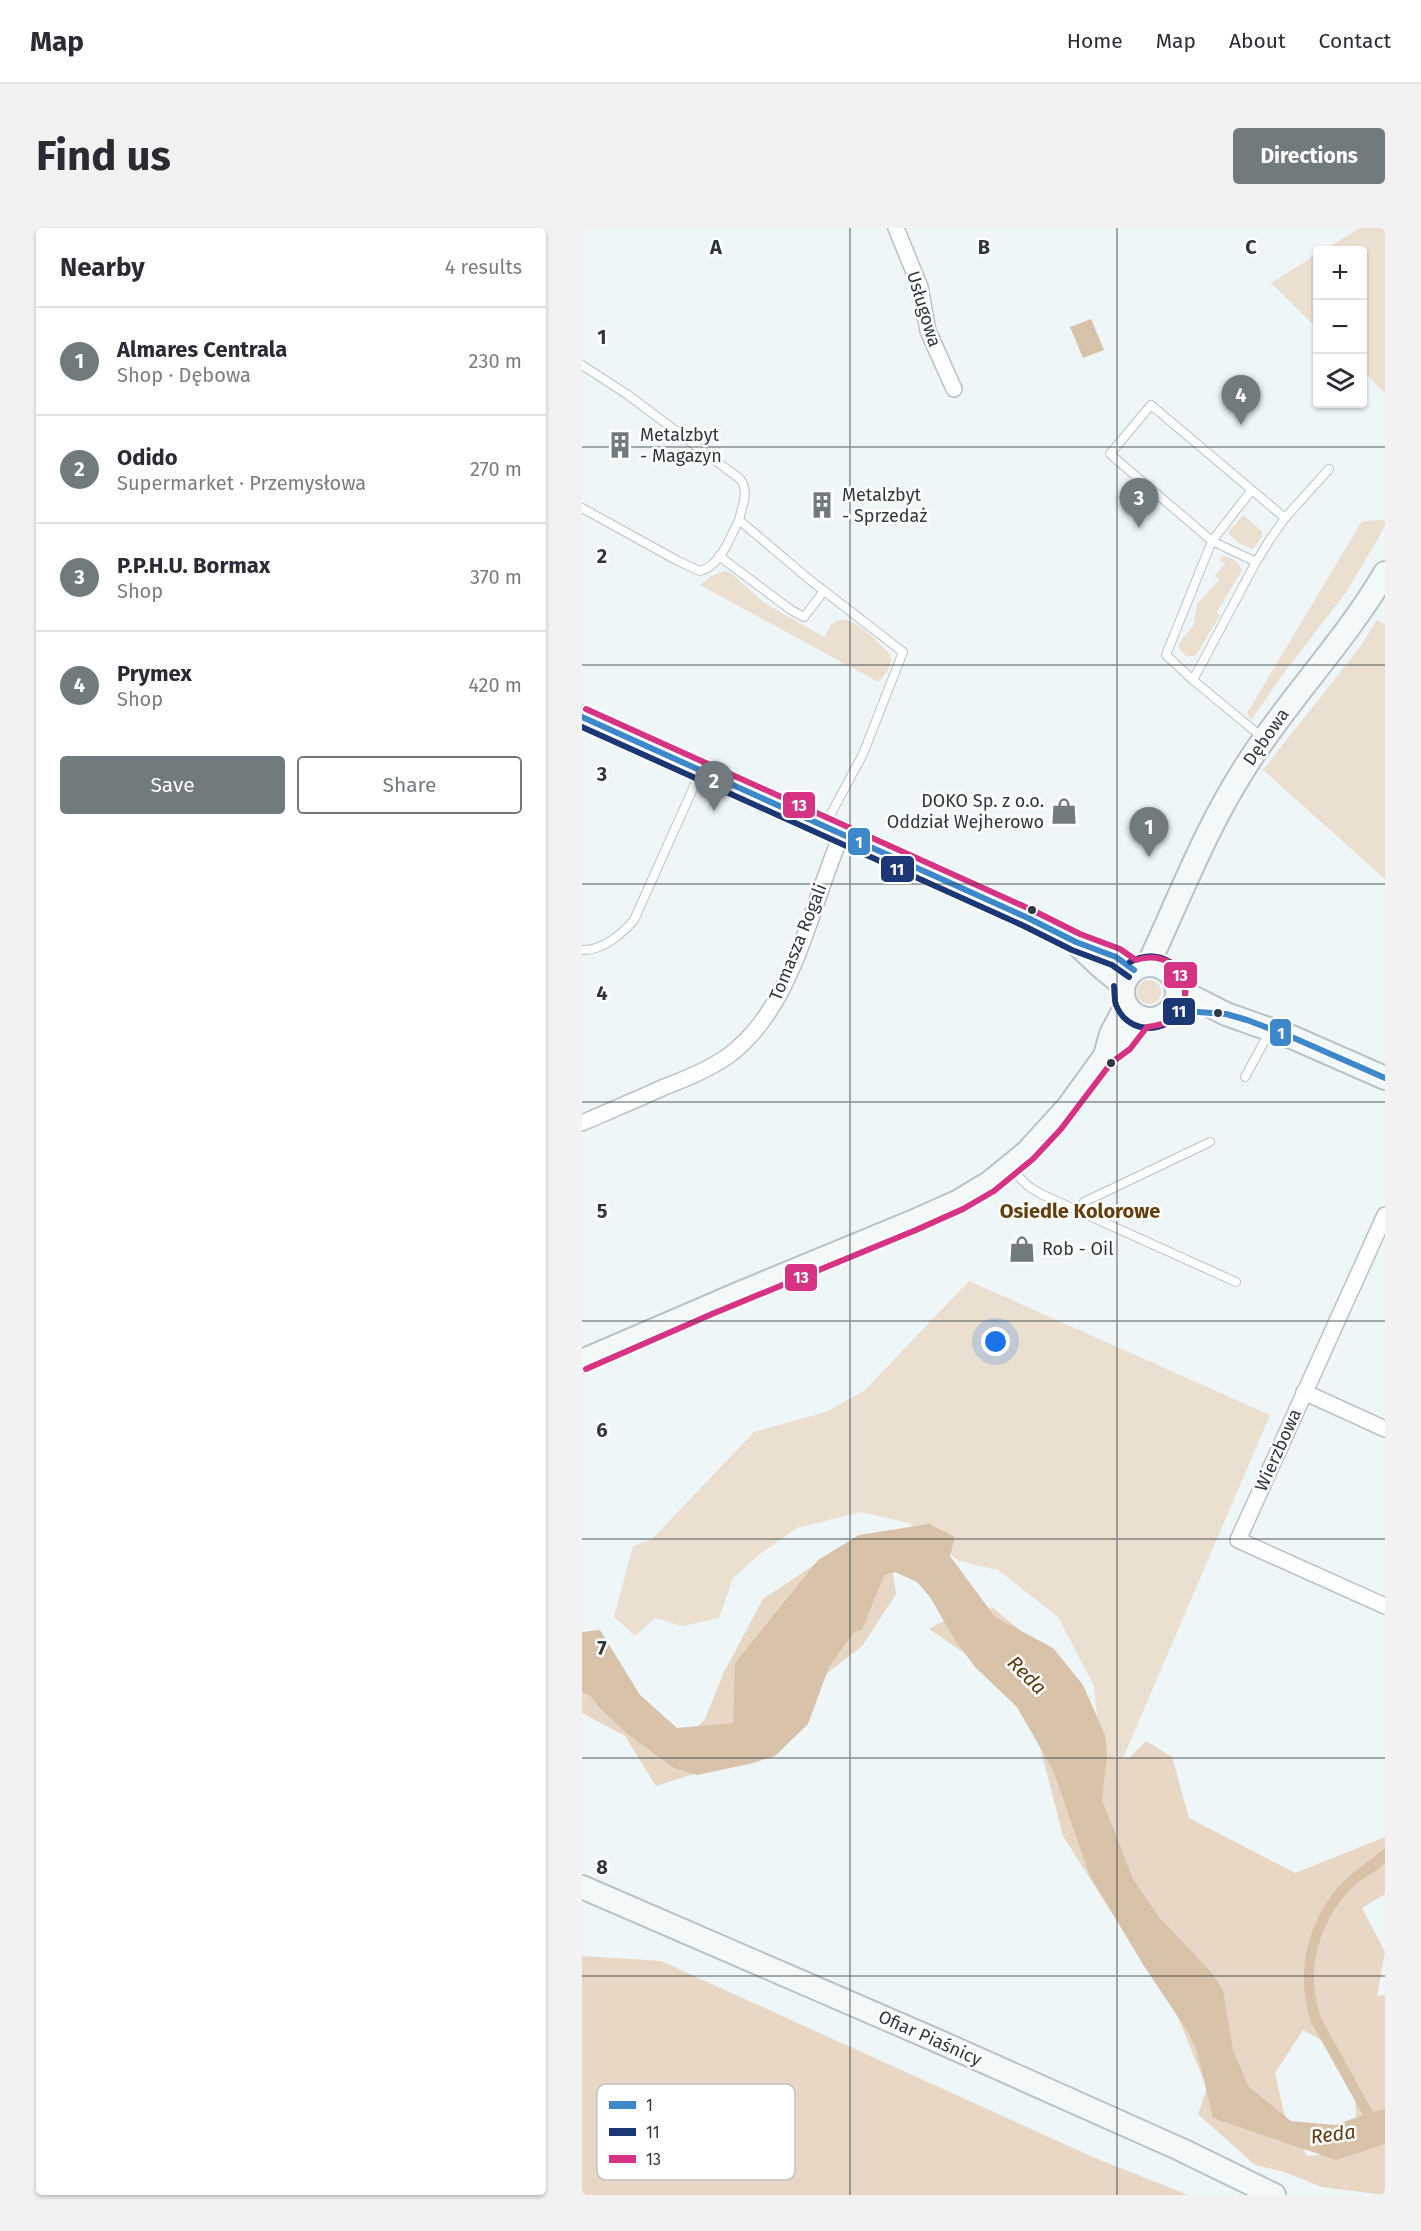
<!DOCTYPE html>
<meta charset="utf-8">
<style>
:root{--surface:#fff;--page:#f2f2f3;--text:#2b2b33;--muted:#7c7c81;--line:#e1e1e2;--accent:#717b7e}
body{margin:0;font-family:"Fira Sans",sans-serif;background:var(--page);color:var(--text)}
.controls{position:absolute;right:18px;top:18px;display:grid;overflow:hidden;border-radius:6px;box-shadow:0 2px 4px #0004}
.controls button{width:54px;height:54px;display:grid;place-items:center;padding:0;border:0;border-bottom:2px solid var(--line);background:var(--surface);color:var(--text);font:30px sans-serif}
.you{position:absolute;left:414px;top:1114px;width:21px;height:21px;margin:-15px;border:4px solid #fff;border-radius:50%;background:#1a73e8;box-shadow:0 0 0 9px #1a73e833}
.badge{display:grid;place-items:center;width:39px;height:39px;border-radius:50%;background:var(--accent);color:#fff;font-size:20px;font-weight:700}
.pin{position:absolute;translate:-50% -50px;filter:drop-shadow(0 2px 3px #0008)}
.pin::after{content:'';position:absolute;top:32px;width:21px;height:18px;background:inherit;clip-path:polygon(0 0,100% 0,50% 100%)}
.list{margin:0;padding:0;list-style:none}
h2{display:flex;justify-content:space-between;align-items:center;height:78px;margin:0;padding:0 24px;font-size:26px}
h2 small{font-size:20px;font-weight:400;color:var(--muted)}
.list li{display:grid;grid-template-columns:39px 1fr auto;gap:18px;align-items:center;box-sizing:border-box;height:108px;padding:0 24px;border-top:2px solid var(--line)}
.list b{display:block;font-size:22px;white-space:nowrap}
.list p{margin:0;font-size:20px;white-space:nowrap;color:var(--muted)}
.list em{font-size:20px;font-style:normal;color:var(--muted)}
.actions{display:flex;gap:12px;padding:18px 24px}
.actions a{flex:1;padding:14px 0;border:2px solid var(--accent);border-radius:6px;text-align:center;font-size:21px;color:var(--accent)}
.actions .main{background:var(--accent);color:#fff}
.icon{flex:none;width:33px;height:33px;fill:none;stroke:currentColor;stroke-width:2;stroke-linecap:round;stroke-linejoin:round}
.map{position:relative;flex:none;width:803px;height:1967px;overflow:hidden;border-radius:6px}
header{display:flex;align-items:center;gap:36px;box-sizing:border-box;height:84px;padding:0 30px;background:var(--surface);border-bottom:2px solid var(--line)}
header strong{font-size:28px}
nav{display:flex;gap:33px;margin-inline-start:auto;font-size:21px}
.intro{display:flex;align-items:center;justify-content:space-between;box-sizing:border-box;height:144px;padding:0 36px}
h1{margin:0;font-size:42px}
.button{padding:15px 27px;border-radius:6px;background:var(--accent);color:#fff;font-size:21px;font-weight:700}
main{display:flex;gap:36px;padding:0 36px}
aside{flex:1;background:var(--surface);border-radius:6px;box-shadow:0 2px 4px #0004}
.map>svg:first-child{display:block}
.green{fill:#ebdfd0}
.forest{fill:#e7d7c4;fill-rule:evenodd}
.water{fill:#d8c2aa}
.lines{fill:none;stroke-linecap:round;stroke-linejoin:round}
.lane-casing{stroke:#b9c2c5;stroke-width:10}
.street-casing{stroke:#b9c2c5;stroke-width:18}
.secondary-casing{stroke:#b9c2c5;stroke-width:26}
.lane{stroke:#fdfefe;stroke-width:8}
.street{stroke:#fdfefe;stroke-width:15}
.secondary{stroke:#f3f8f9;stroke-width:22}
.bus-1-casing{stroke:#fff;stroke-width:10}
.bus-2-casing{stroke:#fff;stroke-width:10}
.bus-3-casing{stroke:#fff;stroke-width:10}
.bus-1{stroke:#3d87cb;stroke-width:6}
.bus-2{stroke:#1c3775;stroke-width:6}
.bus-3{stroke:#d63384;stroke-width:6}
.grid{fill:none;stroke:#2d393d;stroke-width:1.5;stroke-opacity:0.55}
.bus-dot{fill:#2d393d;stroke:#fff;stroke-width:2}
.labels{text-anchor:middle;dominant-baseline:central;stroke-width:5;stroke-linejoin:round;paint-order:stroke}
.street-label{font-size:18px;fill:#2d393d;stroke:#fff}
.poi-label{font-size:18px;fill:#2d393d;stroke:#fff;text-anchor:start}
.neighbourhood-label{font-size:20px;font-weight:bold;fill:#633e0c;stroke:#fff}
.water-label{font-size:20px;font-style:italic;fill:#5c3b0f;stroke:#fff}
.key{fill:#fff;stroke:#c0c4c5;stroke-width:1.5}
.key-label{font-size:16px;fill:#2d393d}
.grid-label{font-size:20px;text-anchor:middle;font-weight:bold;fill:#2d393d;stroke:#fff;stroke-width:5;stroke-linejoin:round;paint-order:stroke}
.line-badge{stroke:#fff;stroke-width:2}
.badge-label{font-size:16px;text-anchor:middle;font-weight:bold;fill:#fff}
</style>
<header>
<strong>Map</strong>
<nav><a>Home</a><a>Map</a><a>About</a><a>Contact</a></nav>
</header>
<div class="intro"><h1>Find us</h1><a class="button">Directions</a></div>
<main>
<aside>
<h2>Nearby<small>4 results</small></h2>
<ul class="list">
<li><span class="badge">1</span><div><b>Almares Centrala</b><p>Shop · Dębowa</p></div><em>230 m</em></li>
<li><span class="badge">2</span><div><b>Odido</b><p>Supermarket · Przemysłowa</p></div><em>270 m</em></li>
<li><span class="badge">3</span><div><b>P.P.H.U. Bormax</b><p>Shop</p></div><em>370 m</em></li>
<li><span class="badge">4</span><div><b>Prymex</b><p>Shop</p></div><em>420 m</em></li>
</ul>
<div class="actions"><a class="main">Save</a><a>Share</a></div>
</aside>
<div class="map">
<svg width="803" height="1967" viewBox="0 0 803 1967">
<rect width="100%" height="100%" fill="#eff6f8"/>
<g class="green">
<polygon points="778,0 803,0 803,165 781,143 780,22 742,22"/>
<polygon points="735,26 735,100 689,55"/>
<polygon points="661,287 680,303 680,308 671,321 658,316 646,305"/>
<polygon points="803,292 803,297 797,309 765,363 699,449 669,492 665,485 780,293"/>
<path d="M641,328C648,328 657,335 660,342L635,384L638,387L614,427L605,429L596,419L600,411L611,398L615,376L637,352L633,348L643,336L638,332Z"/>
<path d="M143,343L149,345L181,374L242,409C245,405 247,400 250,396C266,380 296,415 307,425C312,437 304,445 296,454L118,357L129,348Z"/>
<polygon points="795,392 803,396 803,651 681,542 778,419"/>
<circle cx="567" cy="764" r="12"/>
<polygon points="387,1053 688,1187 541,1530 519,1529 512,1458 476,1389 416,1342 377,1333 327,1295 279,1284 215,1300 179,1325 151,1350 137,1390 100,1398 73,1390 53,1408 32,1389 51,1318 70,1311 172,1204 244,1184 282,1163"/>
</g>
<g class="forest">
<polygon points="308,1329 314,1366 281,1417 198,1483 188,1522 74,1558 43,1508 0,1485 0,1438 88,1528 123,1491 142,1444 181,1371 241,1331"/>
<path d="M411,1380L468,1427L519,1529L547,1530L564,1513L590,1529L607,1590L713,1645L803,1609V1666L780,1680L803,1724L795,1768L803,1767V1967L740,1959L702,1944L673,1937L616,1886L625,1860L595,1787L481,1608L456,1511L419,1450L347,1401L371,1388ZM721,1802L742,1814L773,1866L776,1923L725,1928L702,1885L693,1845Z"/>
<polygon points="0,1728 79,1733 513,1930 606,1967 0,1967"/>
</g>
<g class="water">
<polygon points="509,91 522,122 501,130 488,99"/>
<path d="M347,1296L373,1309L368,1328L413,1389L471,1420L501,1457L523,1507L525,1526L520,1572L551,1651L577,1689L630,1745L641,1763L651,1822L667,1859L709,1893L753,1897L781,1887L729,1794C713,1747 725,1692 760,1655C773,1642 789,1632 803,1620V1635C794,1645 782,1648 773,1657C737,1691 721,1745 740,1792L791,1884L803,1881V1916L754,1932L631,1890L615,1823L606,1804L562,1738L508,1648L471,1542L435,1479L393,1439L373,1412L348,1369L335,1354L313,1344L302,1347L280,1402L272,1404L247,1439L226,1496L193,1528L167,1536L115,1547L92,1540L45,1506L16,1478L9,1468L0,1464V1404L18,1402L58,1467L95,1500L151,1495L153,1435L236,1332L277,1307Z"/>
</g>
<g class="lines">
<defs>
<g id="lane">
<path d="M0,137L46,167L158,251C168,263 160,278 157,292L228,352L321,424L281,526L243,597"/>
<path d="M0,280L96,333L118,343C139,338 148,309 157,292"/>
<polyline points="137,328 209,382 222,389 242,363"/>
<polyline points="674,334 630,313 528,226 569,177 703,290"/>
<polyline points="611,452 584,427 630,313 669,263"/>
<polyline points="681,510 611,452 674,334 687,313 703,290 747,241"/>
<path d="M0,722C20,723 40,706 52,692L118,545"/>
<polyline points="663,849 688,803"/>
<polyline points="429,941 446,958 459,966 654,1054"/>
<polyline points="497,983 502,974 628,914"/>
</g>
<g id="street">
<polyline points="314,0 338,59 346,103 372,161"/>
<path d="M0,895C27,883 54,872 80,860C103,851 126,842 146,828C213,779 228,677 260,606"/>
<polyline points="803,987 656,1312 803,1378"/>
<polyline points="722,1164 803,1201"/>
</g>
<g id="secondary">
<polyline points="0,489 446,690 494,714 534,729 552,742"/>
<polyline points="497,718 518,738 541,757"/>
<circle cx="568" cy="764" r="27"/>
<path d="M566,737C597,671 623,602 662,541C705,472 762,415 803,345"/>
<polyline points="595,761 644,786 712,810 803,850"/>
<polyline points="523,828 542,815 560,790"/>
<polyline points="0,1133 158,1065 330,994 377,973 407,955 445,924 486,879 523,828 529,806 544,778"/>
<polyline points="0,1659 358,1814 600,1922 692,1967"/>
</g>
</defs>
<use href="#lane" class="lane-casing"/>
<use href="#street" class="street-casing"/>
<use href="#secondary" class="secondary-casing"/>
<use href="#lane" class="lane"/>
<use href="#street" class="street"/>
<use href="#secondary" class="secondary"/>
<defs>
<g id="bus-1">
<polyline points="0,489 446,690 494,714 534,729 552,742"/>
<polyline points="588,782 644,786 665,792 712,810 803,850"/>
</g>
<g id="bus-2">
<polyline points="0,499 442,698 490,722 530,737 547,749"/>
<path d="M532,758C533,764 532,771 534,777C549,815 606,803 603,761C603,750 597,740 588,734C575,726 561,727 548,734"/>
</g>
<path id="bus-3" d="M4,1141L130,1086L334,1002L381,981L412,963L451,931L479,901L529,835L548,821L565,799C626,794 608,715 554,732L538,721L498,706L450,682L4,481"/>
</defs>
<use href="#bus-1" class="bus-1-casing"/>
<use href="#bus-2" class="bus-2-casing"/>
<use href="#bus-3" class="bus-3-casing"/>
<use href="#bus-1" class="bus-1"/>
<use href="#bus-2" class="bus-2"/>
<use href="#bus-3" class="bus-3"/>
</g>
<path class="grid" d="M268,0V1967M535,0V1967M0,219H803M0,437H803M0,656H803M0,874H803M0,1093H803M0,1311H803M0,1530H803M0,1748H803"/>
<defs>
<symbol id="building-bare" viewBox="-9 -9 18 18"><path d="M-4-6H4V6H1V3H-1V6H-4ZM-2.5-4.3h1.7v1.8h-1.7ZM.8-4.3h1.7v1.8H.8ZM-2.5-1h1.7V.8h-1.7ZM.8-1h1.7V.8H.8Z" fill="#717b7e" stroke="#fff" stroke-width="2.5" paint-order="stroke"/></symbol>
<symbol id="shop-bare" viewBox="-9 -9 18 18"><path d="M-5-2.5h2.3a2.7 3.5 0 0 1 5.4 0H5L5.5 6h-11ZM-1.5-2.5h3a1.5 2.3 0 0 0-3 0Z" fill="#717b7e" stroke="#fff" stroke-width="2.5" paint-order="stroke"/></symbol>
</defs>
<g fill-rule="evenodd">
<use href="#building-bare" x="19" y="198" width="38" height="38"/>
<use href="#building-bare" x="221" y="258" width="38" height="38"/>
<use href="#shop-bare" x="463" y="564" width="38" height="38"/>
<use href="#shop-bare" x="421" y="1002" width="38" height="38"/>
</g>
<g class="bus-dot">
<circle cx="450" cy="682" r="5"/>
<circle cx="636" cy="785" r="5"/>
<circle cx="529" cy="835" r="5"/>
</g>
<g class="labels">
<g class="street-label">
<text transform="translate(342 81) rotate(73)">Usługowa</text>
<text transform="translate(684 509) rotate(-55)">Dębowa</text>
<text transform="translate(216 714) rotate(-68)">Tomasza Rogali</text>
<text transform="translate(696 1222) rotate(-66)">Wierzbowa</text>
<text transform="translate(348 1810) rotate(24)">Ofiar Piaśnicy</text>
</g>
<g class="poi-label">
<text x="58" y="207">Metalzbyt<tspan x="58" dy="21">- Magazyn</tspan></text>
<text x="260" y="267">Metalzbyt<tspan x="260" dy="21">- Sprzedaż</tspan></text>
<text x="462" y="573" text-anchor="end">DOKO Sp. z o.o.<tspan x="462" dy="21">Oddział Wejherowo</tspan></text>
<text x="460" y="1021">Rob - Oil</text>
</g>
<g class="neighbourhood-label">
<text x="498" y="983">Osiedle Kolorowe</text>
</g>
<g class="water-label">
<text transform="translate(445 1447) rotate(45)">Reda</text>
<text transform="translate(751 1906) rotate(-7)">Reda</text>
</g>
</g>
<rect x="15" y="1856" width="198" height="96" rx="9" class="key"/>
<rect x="27" y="1873" width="27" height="8" fill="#3d87cb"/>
<rect x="27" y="1900" width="27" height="8" fill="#1c3775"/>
<rect x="27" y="1927" width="27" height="8" fill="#d63384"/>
<g class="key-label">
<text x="64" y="1883">1</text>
<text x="64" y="1910">11</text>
<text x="64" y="1937">13</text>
</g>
<g class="grid-label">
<text x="134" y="26">A</text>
<text x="402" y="26">B</text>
<text x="669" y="26">C</text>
<text x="20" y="116">1</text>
<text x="20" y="335">2</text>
<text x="20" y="553">3</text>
<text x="20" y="772">4</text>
<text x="20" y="990">5</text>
<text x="20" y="1209">6</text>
<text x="20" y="1427">7</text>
<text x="20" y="1646">8</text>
</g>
<g class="line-badge">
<rect x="200" y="563" width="34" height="28" rx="6" fill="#d63384"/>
<rect x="265" y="599" width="24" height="29" rx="6" fill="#3d87cb"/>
<rect x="298" y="627" width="35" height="28" rx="6" fill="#1c3775"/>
<rect x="581" y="733" width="35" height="28" rx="6" fill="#d63384"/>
<rect x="580" y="769" width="34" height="29" rx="6" fill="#1c3775"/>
<rect x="687" y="790" width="23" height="29" rx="6" fill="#3d87cb"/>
<rect x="202" y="1035" width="34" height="29" rx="6" fill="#d63384"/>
</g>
<g class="badge-label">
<text x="217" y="583">13</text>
<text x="277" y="620">1</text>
<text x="315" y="647">11</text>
<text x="598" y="753">13</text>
<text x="597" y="789">11</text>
<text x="699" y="811">1</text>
<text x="219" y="1055">13</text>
</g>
</svg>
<div class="controls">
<button>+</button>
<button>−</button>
<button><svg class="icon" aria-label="layers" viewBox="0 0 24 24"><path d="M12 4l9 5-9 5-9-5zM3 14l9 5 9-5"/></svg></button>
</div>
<div class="you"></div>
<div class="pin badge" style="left:567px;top:629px">1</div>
<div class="pin badge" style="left:132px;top:583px">2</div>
<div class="pin badge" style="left:557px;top:300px">3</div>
<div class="pin badge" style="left:659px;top:197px">4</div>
</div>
</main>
